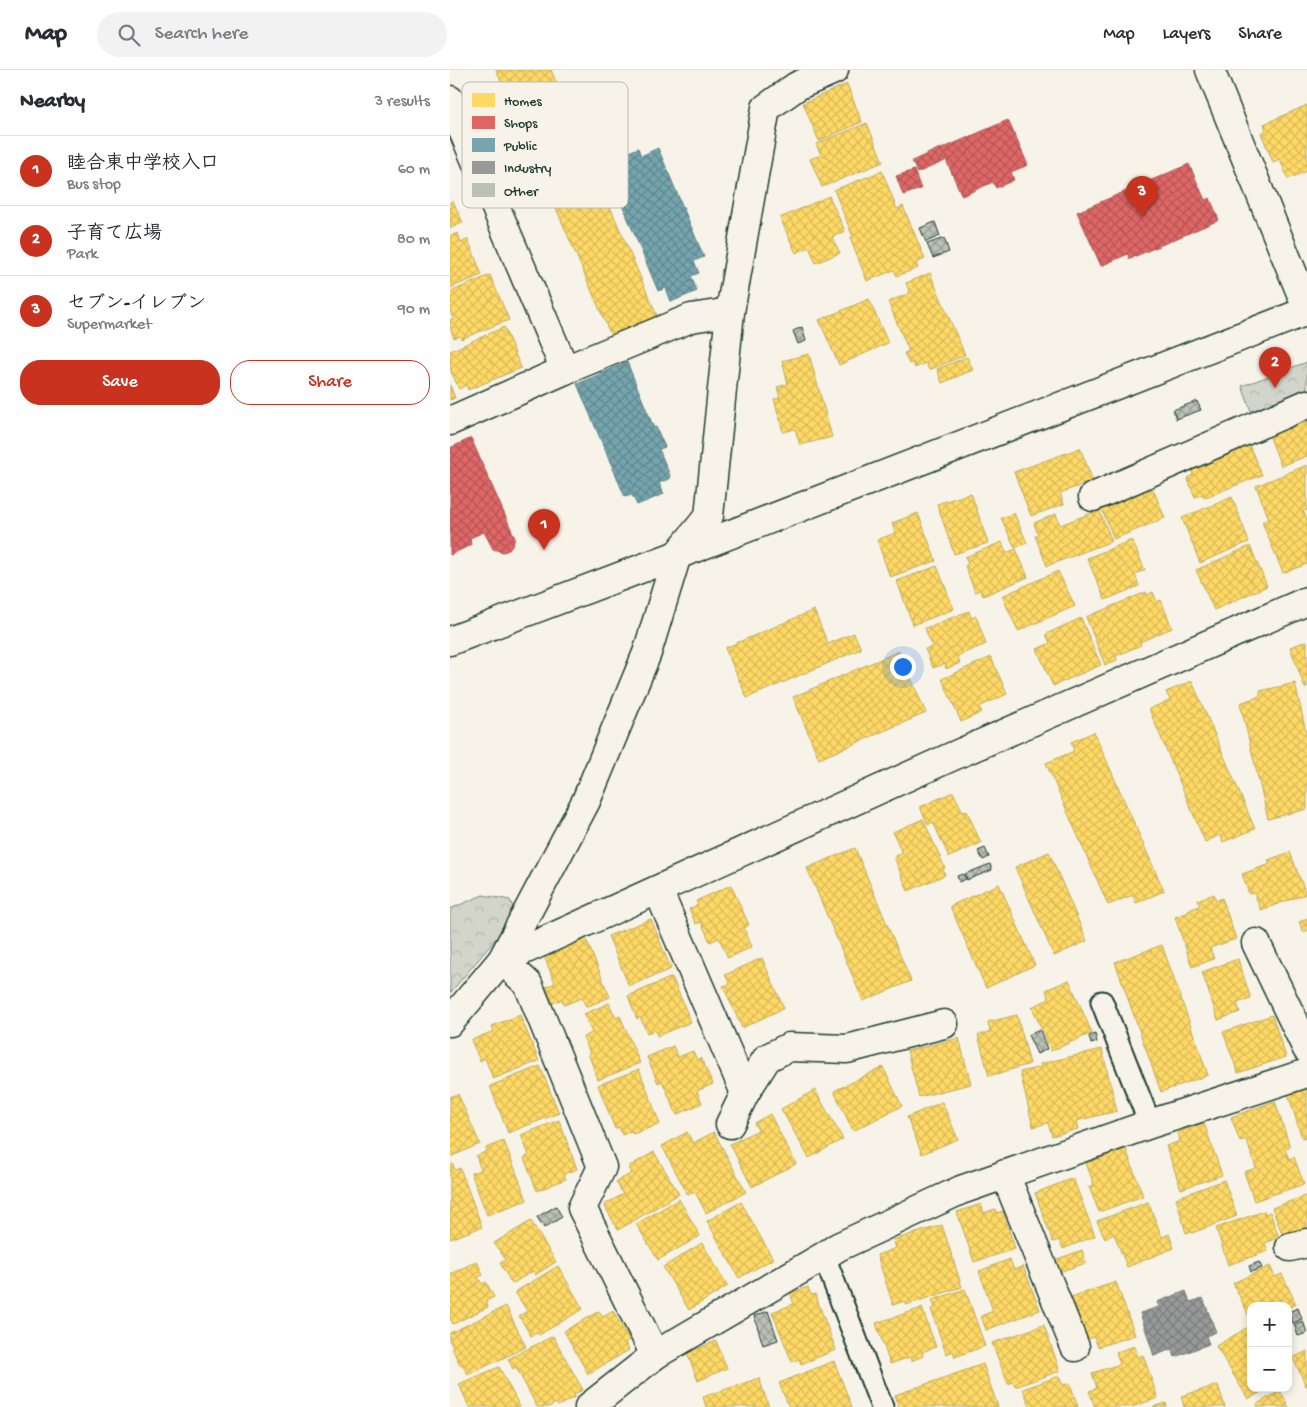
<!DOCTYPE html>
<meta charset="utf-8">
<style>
:root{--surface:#fff;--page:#f2f2f3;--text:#2b2b33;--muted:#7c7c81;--line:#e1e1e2;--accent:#c8321e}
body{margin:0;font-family:"Gochi Hand","Klee One",sans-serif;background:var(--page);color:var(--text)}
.controls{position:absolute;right:15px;bottom:15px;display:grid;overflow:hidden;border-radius:10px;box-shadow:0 2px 8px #0003}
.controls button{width:45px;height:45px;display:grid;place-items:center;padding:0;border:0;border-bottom:1px solid var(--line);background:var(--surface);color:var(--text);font:25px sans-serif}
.you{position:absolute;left:452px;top:596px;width:18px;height:18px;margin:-12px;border:4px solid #fff;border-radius:50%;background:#1a73e8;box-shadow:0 0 0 8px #1a73e833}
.badge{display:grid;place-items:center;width:32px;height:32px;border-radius:50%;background:var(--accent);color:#fff;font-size:16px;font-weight:700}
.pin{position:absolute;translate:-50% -41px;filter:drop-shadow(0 1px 2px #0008)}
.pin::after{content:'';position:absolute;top:26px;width:18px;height:15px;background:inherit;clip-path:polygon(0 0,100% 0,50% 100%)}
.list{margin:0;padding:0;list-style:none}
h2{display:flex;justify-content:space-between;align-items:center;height:65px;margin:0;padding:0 20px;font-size:21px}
h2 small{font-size:16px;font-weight:400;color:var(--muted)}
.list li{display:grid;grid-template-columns:32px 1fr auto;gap:15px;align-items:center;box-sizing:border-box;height:70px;padding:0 20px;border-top:1px solid var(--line)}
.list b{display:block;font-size:19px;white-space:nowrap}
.list p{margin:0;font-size:16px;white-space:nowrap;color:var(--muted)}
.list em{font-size:16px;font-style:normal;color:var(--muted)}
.actions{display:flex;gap:10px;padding:15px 20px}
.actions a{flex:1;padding:11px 0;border:1px solid var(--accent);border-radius:20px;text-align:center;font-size:18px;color:var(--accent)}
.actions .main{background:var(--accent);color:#fff}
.icon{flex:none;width:28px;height:28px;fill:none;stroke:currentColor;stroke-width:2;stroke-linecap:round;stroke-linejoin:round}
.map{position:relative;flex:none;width:857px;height:1337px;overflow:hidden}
header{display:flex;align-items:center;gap:30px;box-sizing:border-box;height:70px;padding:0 25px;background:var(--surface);border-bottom:1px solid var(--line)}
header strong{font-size:24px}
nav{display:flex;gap:28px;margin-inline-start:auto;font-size:18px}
.search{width:350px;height:45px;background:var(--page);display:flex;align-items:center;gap:12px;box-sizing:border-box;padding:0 18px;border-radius:28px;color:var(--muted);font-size:19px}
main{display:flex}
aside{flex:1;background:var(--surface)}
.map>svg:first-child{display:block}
.park{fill:url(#park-crowns);stroke:#79897f}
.homes{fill:url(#homes-cross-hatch);stroke:#bcaa57}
.shops{fill:url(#shops-cross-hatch);stroke:#a65a57}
.public{fill:url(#public-cross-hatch);stroke:#5c868a}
.industry{fill:url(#industry-cross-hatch);stroke:#747d7b}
.building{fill:url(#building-cross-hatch);stroke:#1f3d34}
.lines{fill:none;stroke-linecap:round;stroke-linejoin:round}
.service-casing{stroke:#1f3d34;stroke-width:25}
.minor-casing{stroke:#1f3d34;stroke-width:31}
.tertiary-casing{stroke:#1f3d34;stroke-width:31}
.service{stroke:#f7f3e8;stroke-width:21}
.minor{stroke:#f7f3e8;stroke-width:28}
.tertiary{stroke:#f7f3e8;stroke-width:28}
.key{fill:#f7f3e8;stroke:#b6bcb2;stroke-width:1}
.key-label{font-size:14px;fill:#1f3d34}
</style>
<header>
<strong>Map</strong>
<div class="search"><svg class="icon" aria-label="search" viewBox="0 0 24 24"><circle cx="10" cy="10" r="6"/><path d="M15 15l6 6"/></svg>Search here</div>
<nav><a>Map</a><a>Layers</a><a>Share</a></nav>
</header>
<main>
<aside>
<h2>Nearby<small>3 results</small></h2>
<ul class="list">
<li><span class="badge">1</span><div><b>睦合東中学校入口</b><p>Bus stop</p></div><em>60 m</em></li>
<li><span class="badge">2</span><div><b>子育て広場</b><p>Park</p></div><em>80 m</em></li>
<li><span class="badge">3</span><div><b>セブン-イレブン</b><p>Supermarket</p></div><em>90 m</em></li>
</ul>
<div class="actions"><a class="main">Save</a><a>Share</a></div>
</aside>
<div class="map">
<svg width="857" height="1337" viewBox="0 0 857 1337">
<defs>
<pattern id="park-crowns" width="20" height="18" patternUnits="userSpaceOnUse" patternTransform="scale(1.25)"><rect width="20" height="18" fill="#d3d5ca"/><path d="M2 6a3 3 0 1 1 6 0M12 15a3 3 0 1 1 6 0" fill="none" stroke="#b5b8ae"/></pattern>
<pattern id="homes-cross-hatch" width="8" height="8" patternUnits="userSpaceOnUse" patternTransform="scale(1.25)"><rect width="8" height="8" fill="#ffd966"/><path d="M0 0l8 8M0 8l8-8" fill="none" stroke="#dabb59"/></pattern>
<pattern id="shops-cross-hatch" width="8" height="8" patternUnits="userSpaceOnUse" patternTransform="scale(1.25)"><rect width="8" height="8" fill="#e06666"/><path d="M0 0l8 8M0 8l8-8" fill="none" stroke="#b55555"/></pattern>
<pattern id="public-cross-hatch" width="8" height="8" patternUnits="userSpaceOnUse" patternTransform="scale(1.25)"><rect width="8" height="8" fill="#76a5af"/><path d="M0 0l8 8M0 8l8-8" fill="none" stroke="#60888f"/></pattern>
<pattern id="industry-cross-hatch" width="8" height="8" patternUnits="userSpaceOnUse" patternTransform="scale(1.25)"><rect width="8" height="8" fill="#999"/><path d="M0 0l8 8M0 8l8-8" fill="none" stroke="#7c7e7e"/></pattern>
<pattern id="building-cross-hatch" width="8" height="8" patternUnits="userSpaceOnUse" patternTransform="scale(1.25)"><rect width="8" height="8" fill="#bbc1b6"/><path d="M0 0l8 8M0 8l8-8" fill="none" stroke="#979e95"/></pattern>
</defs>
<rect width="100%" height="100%" fill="#f7f3e8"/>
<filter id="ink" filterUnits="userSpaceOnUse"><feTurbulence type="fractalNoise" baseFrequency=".02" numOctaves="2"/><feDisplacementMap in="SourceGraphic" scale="10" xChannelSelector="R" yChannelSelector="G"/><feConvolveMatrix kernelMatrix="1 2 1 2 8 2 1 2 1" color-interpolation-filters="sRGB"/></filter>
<g filter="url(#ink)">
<g class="park">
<polygon points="857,292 857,319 801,341 792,316"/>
<polygon points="33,825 60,830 63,837 56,857 0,923 0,839"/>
</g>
<g class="homes">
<polygon points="46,0 101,0 143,97 98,117"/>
<polygon points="397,14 412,52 369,71 353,33"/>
<polygon points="857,35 857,101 838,109 830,89 823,92 811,63 816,61 814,54"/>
<polygon points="417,53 433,92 372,117 360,89 371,85 366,74"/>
<polygon points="432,101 447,139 453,136 475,189 466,193 468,198 447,206 444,200 417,211 400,168 403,167 384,120"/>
<polygon points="145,102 208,248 162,268 99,122"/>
<polygon points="379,126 395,161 382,167 390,183 366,193 359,177 346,183 330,148"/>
<polygon points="3,131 13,153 0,158 0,132"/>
<polygon points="8,163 11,173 18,169 32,205 0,218 0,166"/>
<polygon points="480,203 515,285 479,300 476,293 465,298 463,293 459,294 454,283 459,281 438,232 460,223 456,213"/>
<polygon points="40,205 59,250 11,269 10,266 4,268 0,257 0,250 3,249 0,241 0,222"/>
<polygon points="419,229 438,273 389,295 369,250"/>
<polygon points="54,257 71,298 18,320 16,315 9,319 0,299 0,281"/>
<polygon points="359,284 382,367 350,375 345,359 333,362 324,329 330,328 327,317 338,314 332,291"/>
<polygon points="517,287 523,300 492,313 487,299"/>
<polygon points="0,315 5,328 0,330"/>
<polygon points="857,350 857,386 831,396 819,365"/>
<polygon points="799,375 812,405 754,428 753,424 745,427 737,408 743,405 741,399"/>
<polygon points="630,378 643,411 610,423 614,434 581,446 564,402"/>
<polygon points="857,395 857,440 853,441 857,449 857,494 833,503 812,452 819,449 806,416"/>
<polygon points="700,415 701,419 703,419 715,448 664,469 650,435"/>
<polygon points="521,423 538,473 504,484 487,434"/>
<polygon points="782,427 799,472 750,493 732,448"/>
<polygon points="649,440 662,471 597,496 585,466 588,465 584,453 606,444 610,455"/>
<polygon points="468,443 486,491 440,507 427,470 445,463 442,453"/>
<polygon points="564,443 577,473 565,478 551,448"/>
<polygon points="682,470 695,500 685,504 689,516 655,530 637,488"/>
<polygon points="552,472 556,483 566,479 578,507 533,526 530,520 525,522 515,496 518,494 515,487"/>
<polygon points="800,476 817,516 764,540 746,500"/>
<polygon points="487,496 504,539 463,555 447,511"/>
<polygon points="608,501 625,536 568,561 552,526"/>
<polygon points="696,522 697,525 703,522 707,532 711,530 722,558 690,572 691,575 666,586 667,590 655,595 636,547"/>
<polygon points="364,540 378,574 404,563 411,579 297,628 275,578"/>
<polygon points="519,541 521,548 526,546 536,574 507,586 510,593 496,599 495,594 483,598 475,579 482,577 475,558"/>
<polygon points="631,548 651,595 603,616 587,579 600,573 596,564"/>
<polygon points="857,571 857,617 855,618 840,577"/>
<polygon points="449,581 476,643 369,689 343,627"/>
<polygon points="541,587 557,624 529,637 532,642 511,652 492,609"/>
<polygon points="742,611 805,759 773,772 770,765 755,772 699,639 720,630 716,622"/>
<polygon points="845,613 857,666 857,739 818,749 790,633 810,626 810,621"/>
<polygon points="644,662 714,821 686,833 683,825 658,835 596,693 624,681 621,672"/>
<polygon points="503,722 513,742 517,741 531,773 499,787 483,752 478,755 470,737"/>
<polygon points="473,749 495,798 493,799 495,805 458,821 444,787 452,783 443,762"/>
<polygon points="405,778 461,911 413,931 357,798"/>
<polygon points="599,782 637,871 604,886 565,797"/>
<polygon points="840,782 856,824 811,840 804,823 799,824 792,804 820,794 818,790"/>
<polygon points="549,814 585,895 536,918 500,836"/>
<polygon points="281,815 299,855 294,858 302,877 278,888 269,868 260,872 251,852 246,854 239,839 248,835 246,831"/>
<polygon points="764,824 766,831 772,828 786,869 760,878 764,889 742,897 725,847 739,842 738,840 750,836 747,830"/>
<polygon points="857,848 857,861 853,862 849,852"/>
<polygon points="201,849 221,899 179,916 158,866"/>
<polygon points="136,869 160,927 136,937 132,928 114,935 112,929 103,933 96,917 105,913 94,886"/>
<polygon points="712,875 758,1005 711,1022 665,892"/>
<polygon points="312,888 334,938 292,958 273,916 280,914 275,905"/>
<polygon points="788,889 801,929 787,933 790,942 768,950 752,902"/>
<polygon points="222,907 241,952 207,966 205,960 197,963 190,947 187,949 178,926"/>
<polygon points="619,910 642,963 601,981 582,937 599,929 596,920"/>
<polygon points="159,933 166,948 170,946 190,993 148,1010 138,983 140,983 133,967 142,963 134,944"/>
<polygon points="70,945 89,991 43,1009 35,988 30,991 21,970 44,961 42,956"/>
<polygon points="567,945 580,994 539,1006 528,965 540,962 538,952"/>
<polygon points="822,945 836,987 788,1003 773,962"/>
<polygon points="509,968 521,1014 469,1027 457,981"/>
<polygon points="223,976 228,987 243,981 247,990 251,988 263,1014 247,1021 252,1033 227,1045 212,1011 208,1013 197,987"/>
<polygon points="652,979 667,1041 626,1051 628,1059 602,1066 598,1053 583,1057 570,1002 591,997 590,994"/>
<polygon points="90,996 109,1043 58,1063 40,1016"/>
<polygon points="433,997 452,1036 403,1061 384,1021"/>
<polygon points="189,999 210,1054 183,1064 181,1061 172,1065 169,1057 165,1059 148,1015"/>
<polygon points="857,1018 857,1067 852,1068 838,1024"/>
<polygon points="365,1020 393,1069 359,1088 331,1039"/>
<polygon points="8,1024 30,1074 0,1087 0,1027"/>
<polygon points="825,1031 840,1077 835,1079 839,1089 844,1087 854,1114 804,1131 794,1102 806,1098 796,1069 790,1072 781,1047"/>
<polygon points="492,1032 508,1069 472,1084 457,1047"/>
<polygon points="320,1044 346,1094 302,1117 280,1074 308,1060 304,1053"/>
<polygon points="109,1050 127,1099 114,1104 116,1109 87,1121 74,1088 79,1085 71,1065"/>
<polygon points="754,1053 772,1105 731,1119 716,1076 730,1071 728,1062"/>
<polygon points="237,1062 243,1073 264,1062 296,1122 256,1143 245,1122 238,1125 212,1076"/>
<polygon points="54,1071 77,1130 37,1145 21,1103 31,1100 26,1086 37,1081 36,1078"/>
<polygon points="676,1079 693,1126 649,1142 639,1117 644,1115 636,1093"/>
<polygon points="204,1082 229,1124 168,1160 154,1135 173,1124 166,1112 182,1103 178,1097"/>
<polygon points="3,1094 5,1100 10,1098 32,1157 0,1169 0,1095"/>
<polygon points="623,1108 645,1166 613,1179 609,1170 603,1172 585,1123"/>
<polygon points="774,1110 787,1146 742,1163 741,1162 736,1163 726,1128"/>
<polygon points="857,1125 857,1160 834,1169 822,1138"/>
<polygon points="229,1129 250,1166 208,1190 186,1154"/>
<polygon points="291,1132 323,1189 289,1208 257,1151"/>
<polygon points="698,1132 712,1167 719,1164 724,1178 677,1197 664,1164 655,1169 647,1151"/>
<polygon points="531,1134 534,1143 545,1139 547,1143 553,1141 565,1179 524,1192 507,1142"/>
<polygon points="814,1141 815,1144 820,1142 829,1168 815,1173 818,1181 778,1195 766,1158"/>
<polygon points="81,1151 106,1192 85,1205 83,1201 62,1214 50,1193 56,1190 44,1173"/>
<polygon points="492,1155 512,1217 456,1235 454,1231 443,1235 427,1185 446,1178 443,1170"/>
<polygon points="252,1173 278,1216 239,1240 213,1197"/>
<polygon points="632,1180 636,1193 609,1202 605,1190"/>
<polygon points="560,1189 564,1200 573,1196 590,1240 536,1260 531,1246 543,1241 529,1201"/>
<polygon points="27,1191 33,1205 28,1207 32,1214 36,1212 44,1227 36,1231 38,1237 3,1254 0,1249 0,1204"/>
<polygon points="108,1196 133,1239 89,1265 87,1263 81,1266 69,1246 77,1241 65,1222"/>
<polygon points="820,1196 825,1207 832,1204 846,1234 838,1238 838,1236 801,1236 801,1250 783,1213"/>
<polygon points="666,1212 685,1265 648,1277 644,1267 636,1270 621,1227"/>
<polygon points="358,1217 361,1225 365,1224 386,1280 351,1294 349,1289 342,1292 322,1242 344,1234 340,1223"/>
<polygon points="515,1219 535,1276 505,1287 503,1281 496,1284 481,1239 485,1238 482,1230"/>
<polygon points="56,1236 76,1277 18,1305 12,1294 10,1295 2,1278 3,1278 0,1271 0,1263"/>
<polygon points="472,1238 486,1277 472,1282 473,1286 461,1291 460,1287 440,1294 426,1253"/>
<polygon points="149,1241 153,1247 163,1241 180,1270 175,1273 179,1280 138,1304 114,1261"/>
<polygon points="594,1255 610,1301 565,1317 563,1312 558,1314 542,1273"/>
<polygon points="798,1257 801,1262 801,1318 819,1318 798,1329 766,1276"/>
<polygon points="103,1266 133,1320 124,1324 125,1327 108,1336 106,1333 99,1337 87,1337 66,1297 63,1299 58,1289"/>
<polygon points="266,1271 277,1298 248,1311 237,1283"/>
<polygon points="685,1276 688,1287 693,1285 708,1328 682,1337 645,1337 639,1321 647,1318 642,1303 670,1294 666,1282"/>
<polygon points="857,1281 857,1316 856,1316 843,1288"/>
<polygon points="384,1291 402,1337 339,1337 329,1313"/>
<polygon points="533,1294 548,1337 449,1337 445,1325"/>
<polygon points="49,1297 70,1337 19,1337 9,1314"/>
<polygon points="609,1306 613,1315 620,1313 628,1337 580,1337 573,1319"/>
<polygon points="309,1308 319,1337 256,1337 253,1327"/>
<polygon points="768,1315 775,1337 734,1337 731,1326"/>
<polygon points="830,1321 839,1337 808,1337 807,1334"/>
<polygon points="716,1333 717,1337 703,1337"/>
</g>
<g class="shops">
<polygon points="558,50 578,95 561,102 564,110 546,118 543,112 512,126 491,79"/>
<polygon points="490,78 495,91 467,103 462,91"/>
<polygon points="739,94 755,130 760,128 769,150 679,189 678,184 651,196 627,142"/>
<polygon points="464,100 471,119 453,125 446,106"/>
<polygon points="21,368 65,468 63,475 59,480 53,482 43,479 34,462 20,468 21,475 0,485 0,378"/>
</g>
<g class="public">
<polygon points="188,78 191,86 208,78 254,187 244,191 249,203 241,206 247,221 221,232 216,218 208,221 156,96 167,92 165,88"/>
<polygon points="177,292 204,358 206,357 215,377 209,379 221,408 209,413 214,424 187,435 182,425 175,427 127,314"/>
</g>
<polygon class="industry" points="736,1221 740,1232 753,1228 766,1262 756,1266 759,1274 725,1287 722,1279 704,1286 690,1243 709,1237 707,1232"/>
<g class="building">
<polygon points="485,152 490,166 476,172 470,158"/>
<polygon points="494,168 499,182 483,188 477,174"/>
<polygon points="352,257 356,271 348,274 343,261"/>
<polygon points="747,331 751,340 726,349 723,340"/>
<polygon points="535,778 539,787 533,790 528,781"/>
<polygon points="540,794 542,800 517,810 515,804"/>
<polygon points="513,804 516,809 509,812 507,806"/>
<polygon points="590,960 597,979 587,984 578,965"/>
<polygon points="645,964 647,972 641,974 639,966"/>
<polygon points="106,1136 112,1147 94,1158 87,1147"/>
<polygon points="809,1192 812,1198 801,1202 799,1196"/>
<polygon points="848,1238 852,1249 843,1253 838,1242"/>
<polygon points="318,1241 328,1270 313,1275 304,1246"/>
<polygon points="853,1251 857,1263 848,1266 844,1254"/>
</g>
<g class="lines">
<defs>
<g id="service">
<polyline points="652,932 700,1054"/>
<polyline points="374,1186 432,1337"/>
</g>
<g id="minor">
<polyline points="760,0 857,238"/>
<polyline points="0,30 115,300"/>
<polyline points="0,351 115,300 241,248 280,242"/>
<polyline points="643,427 857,334"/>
<polyline points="208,820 295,1023"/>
<polyline points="806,873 857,979"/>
<polyline points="0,952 52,890 136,731 197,583 227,485 259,446 280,242 316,38 347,16 384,0"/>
<polyline points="280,1054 295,1023 317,988 339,977 397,979 494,954"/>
<polyline points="555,1104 625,1277"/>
<polyline points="840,1177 857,1173"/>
<polyline points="205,1285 132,1138 152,1097 78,914 52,890 501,687 857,531"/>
<polyline points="139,1337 205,1285 374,1186 388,1177 511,1120 700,1054 857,1003"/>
</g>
<polyline id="tertiary" points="0,571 227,485 857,241"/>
</defs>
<use href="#service" class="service-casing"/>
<use href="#minor" class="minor-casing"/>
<use href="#tertiary" class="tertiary-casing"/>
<use href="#service" class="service"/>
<use href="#minor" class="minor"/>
<use href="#tertiary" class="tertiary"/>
</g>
</g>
<rect x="12" y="12" width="166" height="126" rx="8" class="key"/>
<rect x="22" y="23" width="23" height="14" fill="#ffd966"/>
<rect x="22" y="46" width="23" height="13" fill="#e06666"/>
<rect x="22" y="68" width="23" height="14" fill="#76a5af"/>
<rect x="22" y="91" width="23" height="13" fill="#999"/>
<rect x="22" y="113" width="23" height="14" fill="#bbc1b6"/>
<g class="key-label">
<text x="54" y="35">Homes</text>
<text x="54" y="57">Shops</text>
<text x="54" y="80">Public</text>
<text x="54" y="102">Industry</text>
<text x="54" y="125">Other</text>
</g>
</svg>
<div class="controls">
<button>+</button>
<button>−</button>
</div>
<div class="you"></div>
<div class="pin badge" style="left:94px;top:480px">1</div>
<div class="pin badge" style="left:825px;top:318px">2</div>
<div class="pin badge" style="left:692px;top:147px">3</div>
</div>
</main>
